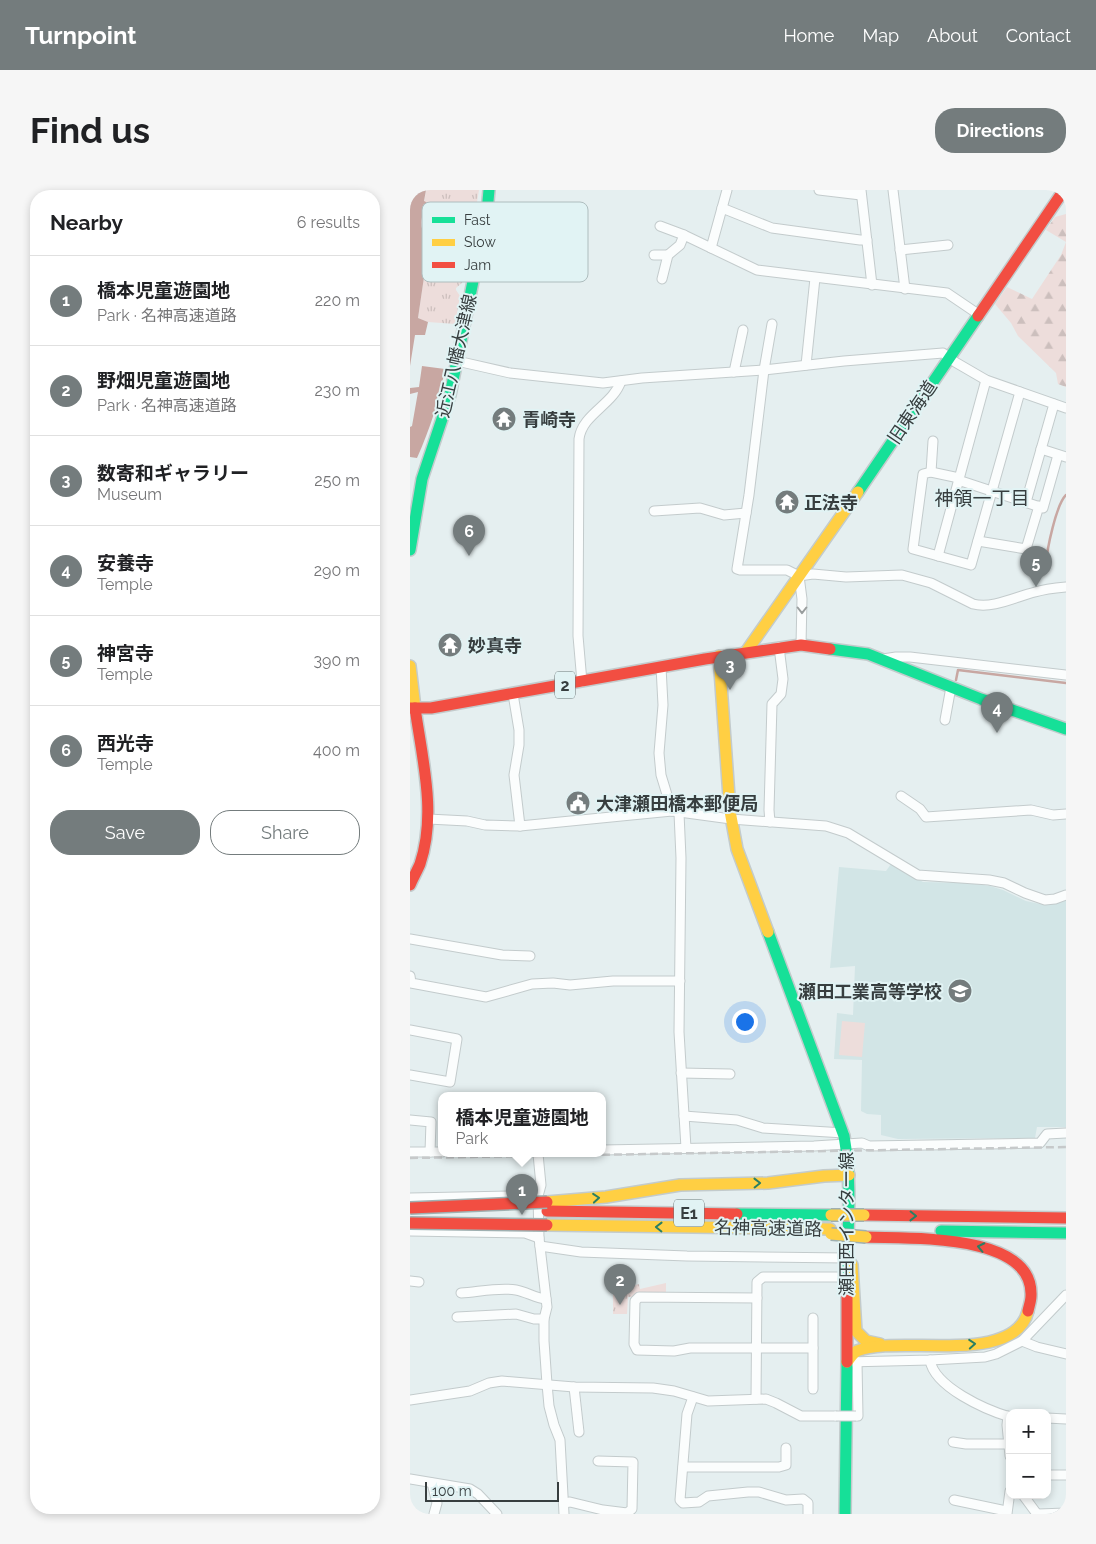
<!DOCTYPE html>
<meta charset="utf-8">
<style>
:root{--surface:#fff;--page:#f6f6f6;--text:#202124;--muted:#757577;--line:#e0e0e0;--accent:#747c7d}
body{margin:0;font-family:Raleway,"Noto Sans JP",sans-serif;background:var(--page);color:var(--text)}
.controls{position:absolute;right:15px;bottom:15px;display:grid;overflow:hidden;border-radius:10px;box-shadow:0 2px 8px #0003}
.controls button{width:45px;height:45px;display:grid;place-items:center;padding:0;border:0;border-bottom:1px solid var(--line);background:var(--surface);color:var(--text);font:25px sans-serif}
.scale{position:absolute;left:15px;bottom:12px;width:134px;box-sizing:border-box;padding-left:5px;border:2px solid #373e3f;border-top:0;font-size:14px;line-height:18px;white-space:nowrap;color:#373e3f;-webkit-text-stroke:4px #e1f3f4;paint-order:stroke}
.you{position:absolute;left:334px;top:831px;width:18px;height:18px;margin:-12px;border:4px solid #fff;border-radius:50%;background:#1a73e8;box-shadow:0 0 0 8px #1a73e833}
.badge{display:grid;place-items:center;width:32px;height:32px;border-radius:50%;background:var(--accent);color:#fff;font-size:16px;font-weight:700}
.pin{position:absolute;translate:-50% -41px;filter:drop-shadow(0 1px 2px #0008)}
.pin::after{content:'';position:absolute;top:26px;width:18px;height:15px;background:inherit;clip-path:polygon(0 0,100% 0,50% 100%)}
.popup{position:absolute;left:28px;top:902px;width:168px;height:65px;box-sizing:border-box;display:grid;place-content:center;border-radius:10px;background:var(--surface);filter:drop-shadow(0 1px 4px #0005);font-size:16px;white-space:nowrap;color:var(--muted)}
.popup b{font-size:19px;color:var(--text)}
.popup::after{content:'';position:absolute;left:50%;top:100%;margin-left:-10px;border:10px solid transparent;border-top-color:var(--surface)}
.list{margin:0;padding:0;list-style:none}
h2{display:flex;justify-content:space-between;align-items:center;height:65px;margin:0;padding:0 20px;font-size:21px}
h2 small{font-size:16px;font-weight:400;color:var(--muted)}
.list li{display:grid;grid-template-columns:32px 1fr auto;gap:15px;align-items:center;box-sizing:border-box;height:90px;padding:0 20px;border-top:1px solid var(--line)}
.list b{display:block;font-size:19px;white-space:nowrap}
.list p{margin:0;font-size:16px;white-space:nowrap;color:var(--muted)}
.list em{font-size:16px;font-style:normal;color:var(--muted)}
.actions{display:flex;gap:10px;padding:15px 20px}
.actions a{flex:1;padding:11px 0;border:1px solid var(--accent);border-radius:20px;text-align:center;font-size:18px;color:var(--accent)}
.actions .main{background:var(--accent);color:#fff}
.map{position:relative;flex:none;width:656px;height:1324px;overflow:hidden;border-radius:20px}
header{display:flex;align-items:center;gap:30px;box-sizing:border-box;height:70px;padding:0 25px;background:var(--accent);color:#fff}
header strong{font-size:24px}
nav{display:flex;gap:28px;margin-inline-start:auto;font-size:18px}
.intro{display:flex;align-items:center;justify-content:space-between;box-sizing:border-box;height:120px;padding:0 30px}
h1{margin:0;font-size:35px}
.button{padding:12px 22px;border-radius:20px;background:var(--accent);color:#fff;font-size:18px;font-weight:700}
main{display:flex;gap:30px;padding:0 30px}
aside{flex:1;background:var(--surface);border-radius:20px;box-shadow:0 2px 8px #0003}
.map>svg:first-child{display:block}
.built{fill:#d2e5e6}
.grass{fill:url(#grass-tufts)}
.forest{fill:url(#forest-firs)}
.garden{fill:#eddddb}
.water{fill:#c8a7a2}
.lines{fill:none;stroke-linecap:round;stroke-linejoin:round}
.stream{stroke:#c8a7a2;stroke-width:2.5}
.street-casing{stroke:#c3cbcc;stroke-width:11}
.fast-casing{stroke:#c3cbcc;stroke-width:14}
.slow-casing{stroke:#c3cbcc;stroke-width:14}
.jam-casing{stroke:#c3cbcc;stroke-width:14}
.street{stroke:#fbfdfd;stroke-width:9}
.fast{stroke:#16e098;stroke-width:11}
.slow{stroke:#ffcf43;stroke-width:11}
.jam{stroke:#f24e42;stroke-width:11}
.rail{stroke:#c6c9ca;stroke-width:2.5;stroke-dasharray:8 4;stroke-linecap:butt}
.street-bridge-casing{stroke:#c3cbcc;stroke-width:11;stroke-linecap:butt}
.slow-bridge-casing{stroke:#9fb0b1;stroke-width:14;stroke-linecap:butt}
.jam-bridge-casing{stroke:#9fb0b1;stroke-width:14;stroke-linecap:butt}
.street-bridge{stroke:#fbfdfd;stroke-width:9}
.slow-bridge{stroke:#ffcf43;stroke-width:11}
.jam-bridge{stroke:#f24e42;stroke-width:11}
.oneway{stroke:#999e9e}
.oneway2{stroke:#2a7f63}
.labels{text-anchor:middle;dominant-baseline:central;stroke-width:4;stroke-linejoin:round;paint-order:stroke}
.shield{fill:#e1f3f4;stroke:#6a7475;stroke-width:1}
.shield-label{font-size:16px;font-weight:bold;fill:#373e3f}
.street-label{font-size:18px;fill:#373e3f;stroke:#e1f3f4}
.poi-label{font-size:18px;font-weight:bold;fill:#373e3f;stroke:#e1f3f4;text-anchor:start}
.neighbourhood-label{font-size:19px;fill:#373e3f;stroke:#e1f3f4}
.key{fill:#e1f3f4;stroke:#aebdbe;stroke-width:1}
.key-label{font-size:14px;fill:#373e3f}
</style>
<header>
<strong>Turnpoint</strong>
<nav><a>Home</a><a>Map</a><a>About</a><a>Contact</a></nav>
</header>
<div class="intro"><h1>Find us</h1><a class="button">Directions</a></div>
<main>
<aside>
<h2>Nearby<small>6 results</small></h2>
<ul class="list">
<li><span class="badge">1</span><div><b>橋本児童遊園地</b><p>Park · 名神高速道路</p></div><em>220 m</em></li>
<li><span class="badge">2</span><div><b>野畑児童遊園地</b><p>Park · 名神高速道路</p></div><em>230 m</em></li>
<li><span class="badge">3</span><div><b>数寄和ギャラリー</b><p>Museum</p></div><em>250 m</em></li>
<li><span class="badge">4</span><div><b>安養寺</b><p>Temple</p></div><em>290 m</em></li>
<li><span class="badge">5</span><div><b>神宮寺</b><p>Temple</p></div><em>390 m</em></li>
<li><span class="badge">6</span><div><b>西光寺</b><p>Temple</p></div><em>400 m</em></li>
</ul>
<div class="actions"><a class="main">Save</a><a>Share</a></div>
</aside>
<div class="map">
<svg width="656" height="1324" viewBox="0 0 656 1324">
<defs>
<pattern id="grass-tufts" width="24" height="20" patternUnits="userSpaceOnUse" patternTransform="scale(1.25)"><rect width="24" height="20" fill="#eddddb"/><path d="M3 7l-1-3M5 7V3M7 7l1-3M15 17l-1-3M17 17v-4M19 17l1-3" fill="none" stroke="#ccbfbd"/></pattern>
<pattern id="forest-firs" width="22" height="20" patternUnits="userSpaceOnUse" patternTransform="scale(1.25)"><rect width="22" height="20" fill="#eddddb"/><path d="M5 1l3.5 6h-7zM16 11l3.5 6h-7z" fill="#ccbfbd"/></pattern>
</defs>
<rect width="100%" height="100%" fill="#e5eff0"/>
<polygon class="built" points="481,674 513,692 559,693 580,696 593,700 616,711 630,714 643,714 656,709 656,937 627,937 625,948 488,949 471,945 471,925 457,924 451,921 452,870 424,869 427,823 443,825 445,776 420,778 429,677 476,681"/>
<g class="grass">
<path d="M16,0H69L58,66L53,72V92L46,98V100L50,106L45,134L18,132L8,128L18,60C17,50 12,40 10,29L19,15L14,12Z"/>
<polygon points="256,1093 256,1104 241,1107 218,1107 217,1124 203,1124 203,1102 229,1094 230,1099"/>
</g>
<polygon class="forest" points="656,24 656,197 648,194 646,183 608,146 601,133 585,114 597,97 622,109 651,65 656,52 636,40 645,27"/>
<polygon class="garden" points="432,831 455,833 452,867 429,865"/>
<g class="water">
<path d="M0,0H16L14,11L20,14L19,21L14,22C7,36 16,47 18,60L8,128L18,132L15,145H5L0,176Z"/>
<path d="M12,176L35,179C29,211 20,239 7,268L0,267V237L2,236L8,202L0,204V198L9,197Z"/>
</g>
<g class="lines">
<g class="stream">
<path d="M616,375L636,374C637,359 646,315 656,305"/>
<polyline points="546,490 548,480 656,493"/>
</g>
<defs>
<g id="street">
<polyline points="409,0 451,5"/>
<polyline points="451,0 462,95"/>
<polyline points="483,0 495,99"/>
<polyline points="312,18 362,38 450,50 457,50"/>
<polyline points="250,36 274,45 347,80 537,103 568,124"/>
<polyline points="301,58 317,0"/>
<polyline points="490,60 538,55"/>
<polyline points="244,65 258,65"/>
<polyline points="252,89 258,65 270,55 274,45"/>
<path d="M362,134L354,180L339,305L327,379L330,380H377L389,386L403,384L436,387L492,385L521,393L563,414C583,419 605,407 625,402C635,399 645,398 656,397"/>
<polyline points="47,171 100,183 193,193 232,188 354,180 434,171 533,163 545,172 576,190 656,218"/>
<polyline points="396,175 405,88"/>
<polyline points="324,182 333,140"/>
<polyline points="631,259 656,267"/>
<polyline points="521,282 523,251"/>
<polyline points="549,288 521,282 513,284 503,359 561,375 610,202"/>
<polyline points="548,290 633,318 648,265"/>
<polyline points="616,312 644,214"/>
<polyline points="244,321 290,318 314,325 336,323"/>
<polyline points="568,351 616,359 629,316"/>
<polyline points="528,366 576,190"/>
<polyline points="389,386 392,409 391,455"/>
<polyline points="473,469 486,467 500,467 656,485"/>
<polyline points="251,477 253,515 249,563 251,585 262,621"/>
<path d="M172,492L168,446L169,249C172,224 203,215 211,191"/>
<polyline points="103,504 109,540 109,555 104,585 110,636"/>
<polyline points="535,530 541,497"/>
<polyline points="491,606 510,619 516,627 621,620 643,625 656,624"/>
<polyline points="269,623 271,668 269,842 276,958"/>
<polyline points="18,629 57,631 75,635 110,636 262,621 321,629 416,636 438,643 508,685 579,690 594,693 615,703 635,710 645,709 656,705"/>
<polyline points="360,632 359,620 362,514 371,504 373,489 369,457"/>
<polyline points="0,749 92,765 120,766"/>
<polyline points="0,786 1,793 76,807 122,794 143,793 160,795 203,791 270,791"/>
<polyline points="0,840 47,849 40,892 0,885"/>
<polyline points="271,883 320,884"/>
<polyline points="274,926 327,930 353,938 434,943"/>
<polyline points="0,930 21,932 20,962"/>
<polyline points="192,960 404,956 452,953 459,956 630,953 637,944 656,943"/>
<polyline points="0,962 32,962"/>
<polyline points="128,964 131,995 128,1006 129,1048 137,1117 134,1129 134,1151 137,1194 139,1216 144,1235 150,1250 154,1324"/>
<polyline points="0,1008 105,1006"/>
<polyline points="0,1041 115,1043 129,1048"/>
<polyline points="130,1056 171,1062 277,1066 437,1068"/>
<polyline points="0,1091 9,1092"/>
<path d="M51,1103C68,1102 89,1097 106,1100C117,1102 125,1108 136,1109"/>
<polyline points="347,1108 229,1107 225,1111 224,1154 227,1160 264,1161 280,1158 403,1158"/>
<polyline points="47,1127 106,1124 124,1129 134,1129"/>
<polyline points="403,1128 403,1199"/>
<polyline points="612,1151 627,1157 656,1164"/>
<path d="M520,1170C524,1197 576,1220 600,1227"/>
<polyline points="437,1172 520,1170 575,1167 586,1164 612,1151 656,1105"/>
<polyline points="164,1197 169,1242"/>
<polyline points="283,1207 277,1224 270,1310 273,1313 289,1312 298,1306 338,1302 349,1302 376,1310 393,1309 398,1313 398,1324"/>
<polyline points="346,1209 347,1092 353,1087 437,1087"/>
<polyline points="0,1210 60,1201 79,1193 92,1191 164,1197 243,1198 264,1201 298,1211 356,1209 366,1213 391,1226 426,1226"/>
<polyline points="446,1226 448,1226 447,1172"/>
<polyline points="598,1226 597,1235 600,1266"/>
<polyline points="637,1228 656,1229"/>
<polyline points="543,1252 556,1254 598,1254"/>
<polyline points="273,1277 369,1277 376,1275 376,1258"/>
<polyline points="637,1285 656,1285"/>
<polyline points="0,1289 60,1299 68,1304 87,1324"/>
<polyline points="22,1293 27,1313 24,1324"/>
<polyline points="613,1305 627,1324"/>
<polyline points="544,1310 596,1321"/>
<polyline points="154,1313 160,1312 193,1320 217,1323 222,1319 223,1272 188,1271"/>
<polyline points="597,1324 600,1301"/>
<polyline points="628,1324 656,1323"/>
</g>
<g id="fast">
<polyline points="448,302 568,126"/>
<polyline points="0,360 12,289 40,205 77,22 79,0"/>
<polyline points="420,459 458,464 571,509 656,539"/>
<path d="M358,742L434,946C442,990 438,1034 437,1079"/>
<polyline points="327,1024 421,1025"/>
<polyline points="531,1041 656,1043"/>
<polyline points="435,1324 437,1172"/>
</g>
<g id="slow">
<polyline points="336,462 448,302"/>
<polyline points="309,466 320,621 327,659 358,742"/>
<polyline points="0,476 5,518"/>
<polyline points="137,1012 196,1007 270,995 358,993 414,986 439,985"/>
<polyline points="137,1035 420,1039"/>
<polyline points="437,1068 442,1075 446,1141 456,1151 470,1154"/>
<path d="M437,1172C440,1168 443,1163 447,1161C487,1144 605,1177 618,1121"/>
</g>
<g id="jam">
<polyline points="568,126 654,0"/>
<polyline points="0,518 21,518 295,469 391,455 420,459"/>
<path d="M0,695C3,688 7,681 10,674C27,624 12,568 5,518"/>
<polyline points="137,1021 327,1024"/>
<polyline points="454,1025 656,1028"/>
<path d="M456,1047C497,1049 624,1042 621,1106C621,1111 619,1116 618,1121"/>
<polyline points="437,1100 437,1172"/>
</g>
</defs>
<use href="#street" class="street-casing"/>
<use href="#fast" class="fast-casing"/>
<use href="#slow" class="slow-casing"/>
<use href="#jam" class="jam-casing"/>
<use href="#street" class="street"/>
<use href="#fast" class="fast"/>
<use href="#slow" class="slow"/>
<use href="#jam" class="jam"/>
<polyline class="rail" points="0,968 656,957"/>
<defs>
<polyline id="street-bridge" points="426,1226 446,1226"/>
<g id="slow-bridge">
<polyline points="421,1025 454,1025"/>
<polyline points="421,1044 456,1047"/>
</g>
<g id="jam-bridge">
<polyline points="0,1018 137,1012"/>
<polyline points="0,1033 137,1035"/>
</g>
</defs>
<use href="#street-bridge" class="street-bridge-casing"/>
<use href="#slow-bridge" class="slow-bridge-casing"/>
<use href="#jam-bridge" class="jam-bridge-casing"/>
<use href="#street-bridge" class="street-bridge"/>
<use href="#slow-bridge" class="slow-bridge"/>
<use href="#jam-bridge" class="jam-bridge"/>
</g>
<defs><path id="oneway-chevron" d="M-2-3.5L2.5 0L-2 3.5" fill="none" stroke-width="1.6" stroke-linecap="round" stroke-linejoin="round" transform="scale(1.25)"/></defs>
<use class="oneway" href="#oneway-chevron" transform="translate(392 420) rotate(90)"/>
<g class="oneway2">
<use href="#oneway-chevron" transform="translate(347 993) rotate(-1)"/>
<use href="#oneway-chevron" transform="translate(186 1008) rotate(-5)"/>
<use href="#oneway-chevron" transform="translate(503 1026) rotate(1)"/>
<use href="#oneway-chevron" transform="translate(249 1037) rotate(-179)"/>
<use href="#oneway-chevron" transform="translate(571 1057) rotate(-168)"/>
<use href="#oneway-chevron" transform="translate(562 1154) rotate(-4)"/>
</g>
<defs>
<symbol id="temple-disc" viewBox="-11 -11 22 22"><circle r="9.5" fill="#747c7d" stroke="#e1f3f4"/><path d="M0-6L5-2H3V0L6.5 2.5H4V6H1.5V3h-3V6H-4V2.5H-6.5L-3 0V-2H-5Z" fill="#fff"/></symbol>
<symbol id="civic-disc" viewBox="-11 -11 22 22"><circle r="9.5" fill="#747c7d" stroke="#e1f3f4"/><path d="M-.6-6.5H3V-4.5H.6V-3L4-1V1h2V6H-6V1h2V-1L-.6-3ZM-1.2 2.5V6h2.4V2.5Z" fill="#fff"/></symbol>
<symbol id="school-disc" viewBox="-11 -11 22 22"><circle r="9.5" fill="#747c7d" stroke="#e1f3f4"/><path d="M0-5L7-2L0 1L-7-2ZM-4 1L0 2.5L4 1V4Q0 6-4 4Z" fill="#fff"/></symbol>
</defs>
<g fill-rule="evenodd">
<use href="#temple-disc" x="80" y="215" width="28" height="28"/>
<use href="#temple-disc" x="363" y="298" width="28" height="28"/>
<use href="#temple-disc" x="26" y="441" width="28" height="28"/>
<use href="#civic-disc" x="154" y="599" width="28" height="28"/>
<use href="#school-disc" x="536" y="787" width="28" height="28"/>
</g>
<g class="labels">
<g class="shield">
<rect x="145" y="481.5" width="20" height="27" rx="4"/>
<rect x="264" y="1009.5" width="30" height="27" rx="4"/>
</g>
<g class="shield-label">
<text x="155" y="495">2</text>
<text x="279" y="1023">E1</text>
</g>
<g class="street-label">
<text transform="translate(46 166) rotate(-77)">近江八幡大津線</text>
<text transform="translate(502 222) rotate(-56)">旧東海道</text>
<text transform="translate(436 1034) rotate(-90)">瀬田西インター線</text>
<text transform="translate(358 1038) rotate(1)">名神高速道路</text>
</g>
<g class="poi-label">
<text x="112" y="229">青崎寺</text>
<text x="394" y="312">正法寺</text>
<text x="58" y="455">妙真寺</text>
<text x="186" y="613">大津瀬田橋本郵便局</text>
<text x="532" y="801" text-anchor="end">瀬田工業高等学校</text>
</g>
<g class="neighbourhood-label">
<text x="572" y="308">神領一丁目</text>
</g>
</g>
<rect x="12" y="12" width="166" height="80" rx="8" class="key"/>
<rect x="22" y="27" width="23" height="6" fill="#16e098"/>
<rect x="22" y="49" width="23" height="7" fill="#ffcf43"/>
<rect x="22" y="72" width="23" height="6" fill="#f24e42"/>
<g class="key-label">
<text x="54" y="35">Fast</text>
<text x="54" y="57">Slow</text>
<text x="54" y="80">Jam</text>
</g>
</svg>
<div class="controls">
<button>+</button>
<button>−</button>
</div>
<div class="scale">100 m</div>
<div class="you"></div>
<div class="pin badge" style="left:112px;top:1025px">1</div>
<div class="popup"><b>橋本児童遊園地</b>Park</div>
<div class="pin badge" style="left:210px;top:1115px">2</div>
<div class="pin badge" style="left:320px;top:500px">3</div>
<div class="pin badge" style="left:587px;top:543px">4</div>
<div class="pin badge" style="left:626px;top:397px">5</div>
<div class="pin badge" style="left:59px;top:366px">6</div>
</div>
</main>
